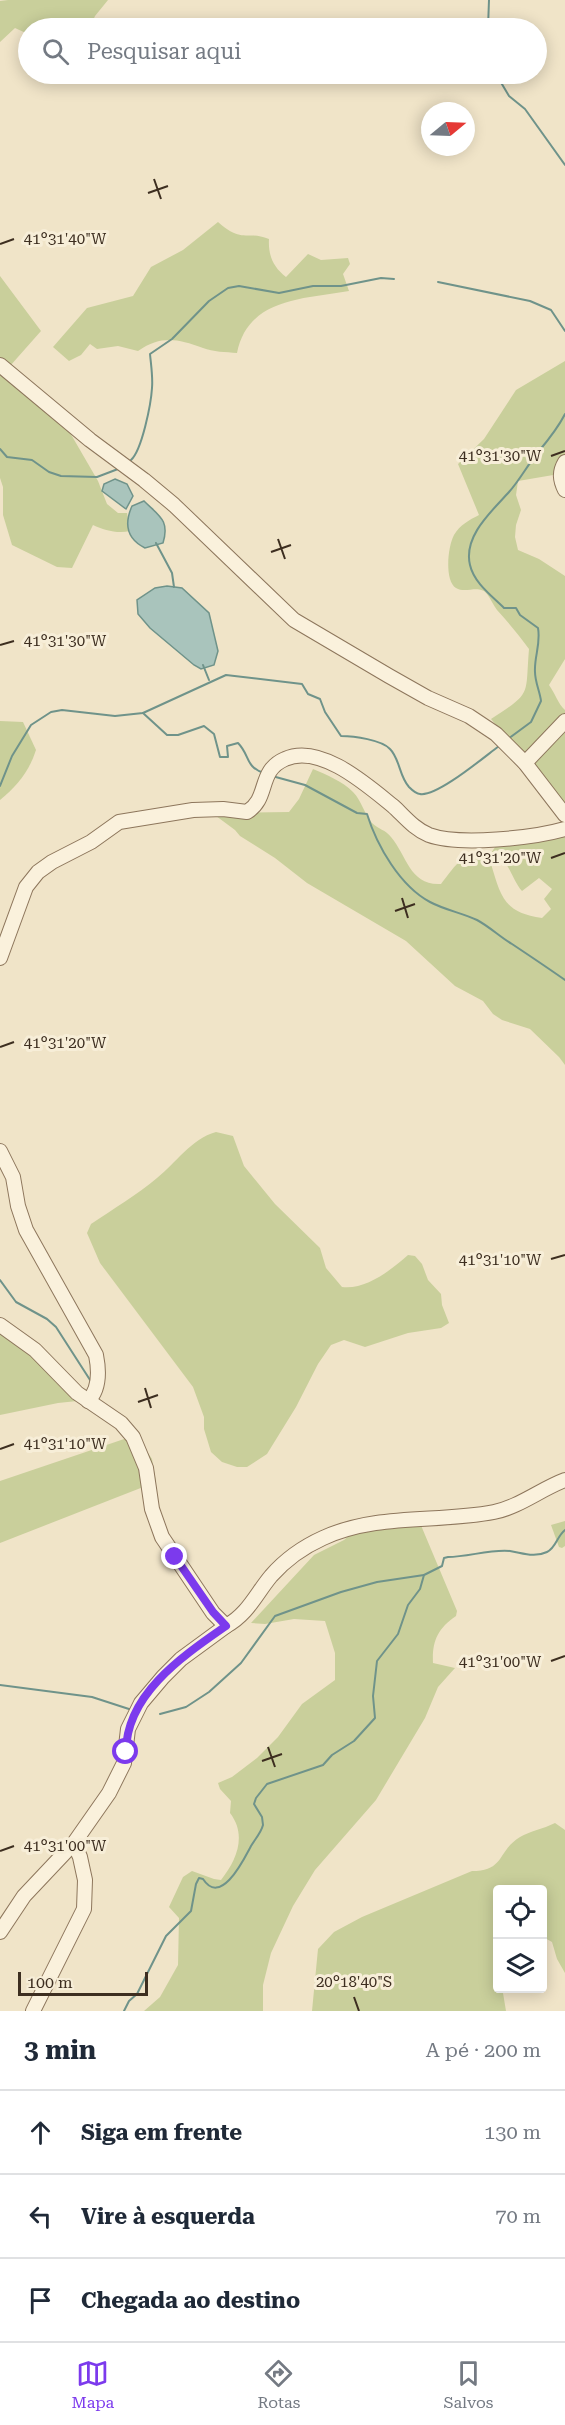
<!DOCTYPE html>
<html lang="pt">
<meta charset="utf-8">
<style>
:root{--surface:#fff;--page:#f6f6f7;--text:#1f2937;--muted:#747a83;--line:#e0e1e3;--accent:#7c3aed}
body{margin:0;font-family:"Roboto Serif",serif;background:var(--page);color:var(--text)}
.controls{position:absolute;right:18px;bottom:18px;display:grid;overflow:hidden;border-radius:6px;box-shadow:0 3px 15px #0003}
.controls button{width:54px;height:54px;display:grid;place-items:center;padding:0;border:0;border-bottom:2px solid var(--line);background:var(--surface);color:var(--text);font:30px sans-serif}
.compass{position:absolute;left:421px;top:102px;width:54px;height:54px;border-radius:50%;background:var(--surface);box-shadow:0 3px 15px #0003;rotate:71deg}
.scale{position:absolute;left:18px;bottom:15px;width:130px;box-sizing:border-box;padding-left:6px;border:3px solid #3d2e20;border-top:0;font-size:16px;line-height:21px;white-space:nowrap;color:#3d2e20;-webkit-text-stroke:4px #f7eed8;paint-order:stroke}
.stop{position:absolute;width:18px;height:18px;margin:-14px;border:4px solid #7c3aed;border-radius:50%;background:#fff}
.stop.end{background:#7c3aed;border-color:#fff;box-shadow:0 2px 6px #0008}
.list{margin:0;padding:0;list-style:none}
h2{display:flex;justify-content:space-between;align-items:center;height:78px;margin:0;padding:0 24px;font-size:26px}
h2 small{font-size:20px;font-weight:400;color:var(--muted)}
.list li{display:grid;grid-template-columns:39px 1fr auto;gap:18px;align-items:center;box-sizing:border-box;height:84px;padding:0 24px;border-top:2px solid var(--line)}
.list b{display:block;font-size:22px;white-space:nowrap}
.list em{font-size:20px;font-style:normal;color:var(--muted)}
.icon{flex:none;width:33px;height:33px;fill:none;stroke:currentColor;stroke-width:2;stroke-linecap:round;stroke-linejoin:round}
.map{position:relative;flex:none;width:565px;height:2011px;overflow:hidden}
.search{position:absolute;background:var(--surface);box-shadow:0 3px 15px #0003;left:18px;right:18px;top:18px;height:66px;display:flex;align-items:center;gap:15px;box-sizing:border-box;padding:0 21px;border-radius:33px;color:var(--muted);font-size:22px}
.sheet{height:330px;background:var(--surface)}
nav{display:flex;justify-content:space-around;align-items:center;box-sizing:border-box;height:84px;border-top:2px solid var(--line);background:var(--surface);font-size:16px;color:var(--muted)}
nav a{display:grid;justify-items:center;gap:3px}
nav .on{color:var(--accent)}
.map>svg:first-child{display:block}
.green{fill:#c9cf9b}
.water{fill:#a9c4bc;stroke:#6f938a;stroke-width:1.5}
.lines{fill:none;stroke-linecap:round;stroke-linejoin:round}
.stream{stroke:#6f938a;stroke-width:2}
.minor-casing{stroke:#8d765c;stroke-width:16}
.minor{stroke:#faf1dc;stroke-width:14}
.route{stroke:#7c3aed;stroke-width:8}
.ticks{fill:none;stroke:#3d2e20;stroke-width:2}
.ticks-label{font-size:15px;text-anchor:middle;fill:#3d2e20;stroke:#f7eed8;stroke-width:6;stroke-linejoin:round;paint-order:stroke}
</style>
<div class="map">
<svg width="565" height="2011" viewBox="0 0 565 2011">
<rect width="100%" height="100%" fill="#f0e4c8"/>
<g class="green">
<polygon points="8,0 108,0 95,16 90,28 28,28 28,34 15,28 0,42 0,1"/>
<path d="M218,222C243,244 246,230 269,239C268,255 273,267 286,277L308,254L321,260L348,258L350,264L343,274L349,291C303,299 248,298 237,353C226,352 213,352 203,348C177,339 162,335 138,351L118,346L97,349L90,344L81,355L69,361L53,347L87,308L133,296L151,267L183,250Z"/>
<path d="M0,276L41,331L10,366L69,431L98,481L107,504L118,513H127L130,531C117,534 104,530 93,525L72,568L57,567L12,545L3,515V487L0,478Z"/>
<path d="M565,361V473L518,481L516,495L521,510L516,525L515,537L518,550L539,559L565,576V659L549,685C555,693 558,704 565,710V807L491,719C533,692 525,696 529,649C519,635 508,622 497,610C493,605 491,599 487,594C479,584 466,594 456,588C444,580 448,546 454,535C460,525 469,520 479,515L458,464L484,439L516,390Z"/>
<path d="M0,721L23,722L36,750C29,772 17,786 0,800Z"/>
<path d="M313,769C327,775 342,781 353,792C362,801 364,814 372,823C378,829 386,830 391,837C407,856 410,886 441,884C457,864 464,847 491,864C501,897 504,913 542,918L551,909L544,899L552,889L539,878L522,891C511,879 509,857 491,853L500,840L565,834V1065L559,1057L530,1029L502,1020L493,1014L483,1001L455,986L406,941L307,883L275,858L240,836L235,830L212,813L289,812L299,799Z"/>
<path d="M216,1132L233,1136L244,1166L275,1204L320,1248L326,1268L342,1287C366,1290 391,1270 408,1255L415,1256L422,1264L428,1280L441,1294L442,1305L449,1323L441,1328L408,1333L365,1347L344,1340L331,1345L318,1364L296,1407L267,1454L247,1467H237L222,1462L211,1452L204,1429V1417L193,1387L100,1263L87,1233L91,1224C113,1209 137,1195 157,1178C176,1163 191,1139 216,1132Z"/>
<polygon points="0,1322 87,1400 58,1403 0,1415"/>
<polygon points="136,1435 152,1459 156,1482 0,1543 0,1481"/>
<polygon points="565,1521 565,1546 562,1548 559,1547 551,1525"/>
<path d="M420,1523L457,1611L456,1616C437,1629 432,1642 433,1663L455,1668L438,1687L425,1718L376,1800L315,1870L293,1906L271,1953L263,1985V2011H144L160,1997L178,1965L179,1918L169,1907L183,1877L192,1871L214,1879L221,1880C237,1860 247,1835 230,1813L231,1801L220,1789L218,1783L232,1777L257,1758L278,1737L302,1704L335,1680V1653L325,1621L294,1619L265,1624L251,1623L314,1555L344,1540L351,1534Z"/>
<path d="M555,1823L565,1830V1973L557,1959L552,1942L543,1937L542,1890H498V1988L508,1989L503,1993L506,2011H312L318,1949L334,1932L362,1917L472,1871C505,1871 497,1851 520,1837C530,1831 543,1829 555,1823Z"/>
</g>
<g class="water">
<polygon points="115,479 127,484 133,496 126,509 102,491 104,484"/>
<path d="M144,501C159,516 170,520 163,543L145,548C127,539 124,524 132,506Z"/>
<polygon points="167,586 182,588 209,613 218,651 214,665 201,669 194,665 150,628 138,614 137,600 155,588"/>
</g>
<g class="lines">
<g class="stream">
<polyline points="488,28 489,0"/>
<polyline points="496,74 509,96 525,109 565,165"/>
<polyline points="438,282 530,301 551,310 565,331"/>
<polyline points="0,449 7,457 32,460 49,472 61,476 97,477 118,469"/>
<path d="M131,460C142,450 151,404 152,388C153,377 151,365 150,354L172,339L209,301L228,288L239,286L279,293L313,286H341L381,278L394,279"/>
<polyline points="156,543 172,573 174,587"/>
<polyline points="203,665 209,680"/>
<path d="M143,713L167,735H178L204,726L214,734L220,757H228L227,746L238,743C250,755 245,767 264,773"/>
<path d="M508,739L531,722L541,701C540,692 535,682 535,672C534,657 541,644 538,628L520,615L516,608H504C492,596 474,583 470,565C463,536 492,511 509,492C520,480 528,464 539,451C549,439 558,428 565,414"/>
<path d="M272,776L305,785L357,813L367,814C377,846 400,886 430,902C445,910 462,913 477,920C490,927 500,937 512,944C530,956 548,968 565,980"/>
<path d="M0,786L12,756L31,725L51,712L62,710L115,716L143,713L226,675L302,684L308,694L320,699L325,712L341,736C354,736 382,740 390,749C400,759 399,776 409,787C412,790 416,794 420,794C437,797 484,757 499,746"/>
<polyline points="0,1280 16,1302 47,1319 56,1327 92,1383"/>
<polyline points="0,1685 92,1697 132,1710"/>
<polyline points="160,1714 186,1707 209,1692 241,1663 275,1616 341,1592 377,1582 424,1575"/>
<path d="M124,2011L129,2001L137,1994L166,1936L191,1911L196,1884L199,1878L203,1879C221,1907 244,1859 251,1846C255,1839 261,1833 263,1825L262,1817L254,1804L256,1798L267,1784L323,1765L332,1755L354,1741L375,1718L373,1696L377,1661L398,1634L408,1605L420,1589L424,1575L442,1566L444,1558L448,1557C468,1557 490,1549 510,1551C523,1553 534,1558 547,1552C556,1548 557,1536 565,1530"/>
</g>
<defs>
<g id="minor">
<polyline points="0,365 90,440 144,480 174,505 294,620 389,676 428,698 469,716 496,734 525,763 565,815"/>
<path d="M565,462C559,472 560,480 565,490"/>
<polyline points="525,763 565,721"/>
<path d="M0,958L26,887L38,872L52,862L91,842L119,822L193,810L223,809L247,812C270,798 257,771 285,759C320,743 367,785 393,806C404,816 414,829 429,835C459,846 534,838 565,829"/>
<path d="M0,1151L13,1177L18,1206L26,1230L96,1355C99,1370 100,1389 88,1401"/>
<path d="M0,1325L35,1350L77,1393L121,1423L133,1437L146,1468L152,1509L162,1537L213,1613L226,1626C248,1614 256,1594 271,1576C285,1560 303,1547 323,1538C377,1513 437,1523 494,1512C519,1507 541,1489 565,1480"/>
<polyline points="0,1932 24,1896 74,1843 109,1793 124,1763 128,1729 141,1703 163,1677 181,1659 226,1626"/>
<polyline points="33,2011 84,1909 85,1880 80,1857 74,1843"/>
</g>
</defs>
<use href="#minor" class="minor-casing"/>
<use href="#minor" class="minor"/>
</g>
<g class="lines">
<path class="route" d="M126,1752C126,1694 183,1656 226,1626L213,1612L175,1557"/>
</g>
<path class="ticks" d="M154,179L161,199M148,193L168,186M0,244L14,239M551,456L565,451M278,539L285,559M271,552L291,545M0,645L14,641M551,858L565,853M402,898L408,918M395,911L415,904M0,1047L14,1042M551,1259L565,1255M145,1388L151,1408M138,1402L158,1395M0,1449L14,1444M551,1661L565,1656M268,1747L275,1767M262,1761L282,1754M0,1851L14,1846M354,1997L359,2011"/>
<g class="ticks-label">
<text x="65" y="244">41°31'40"W</text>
<text x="500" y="461">41°31'30"W</text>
<text x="65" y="646">41°31'30"W</text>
<text x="500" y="863">41°31'20"W</text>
<text x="65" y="1048">41°31'20"W</text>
<text x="500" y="1265">41°31'10"W</text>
<text x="65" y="1449">41°31'10"W</text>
<text x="500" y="1667">41°31'00"W</text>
<text x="65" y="1851">41°31'00"W</text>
<text x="354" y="1987">20°18'40"S</text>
</g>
</svg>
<div class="controls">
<button><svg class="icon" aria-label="locate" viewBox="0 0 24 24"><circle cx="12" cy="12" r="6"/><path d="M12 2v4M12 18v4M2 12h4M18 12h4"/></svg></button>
<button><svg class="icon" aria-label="layers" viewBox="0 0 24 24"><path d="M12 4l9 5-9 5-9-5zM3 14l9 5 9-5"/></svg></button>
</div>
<svg class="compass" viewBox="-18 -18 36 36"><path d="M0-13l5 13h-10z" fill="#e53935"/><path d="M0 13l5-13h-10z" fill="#747a83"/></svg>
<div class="scale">100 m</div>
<div class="stop" style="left:126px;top:1752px"></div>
<div class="stop end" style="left:175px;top:1557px"></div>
<div class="search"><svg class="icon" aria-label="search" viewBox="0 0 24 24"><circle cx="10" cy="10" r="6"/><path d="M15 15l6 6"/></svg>Pesquisar aqui</div>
</div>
<section class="sheet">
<h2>3 min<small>A pé · 200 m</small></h2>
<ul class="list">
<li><svg class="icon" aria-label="ahead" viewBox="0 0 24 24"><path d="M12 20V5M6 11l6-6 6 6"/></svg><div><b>Siga em frente</b></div><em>130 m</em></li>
<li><svg class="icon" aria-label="left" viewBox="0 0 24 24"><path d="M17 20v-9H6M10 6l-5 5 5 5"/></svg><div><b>Vire à esquerda</b></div><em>70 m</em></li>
<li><svg class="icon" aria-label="arrive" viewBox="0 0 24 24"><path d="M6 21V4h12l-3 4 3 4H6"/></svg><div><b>Chegada ao destino</b></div></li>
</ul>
</section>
<nav>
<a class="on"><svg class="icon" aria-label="map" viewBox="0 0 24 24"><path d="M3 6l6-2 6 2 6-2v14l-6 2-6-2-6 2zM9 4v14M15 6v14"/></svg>Mapa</a>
<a><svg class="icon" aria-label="directions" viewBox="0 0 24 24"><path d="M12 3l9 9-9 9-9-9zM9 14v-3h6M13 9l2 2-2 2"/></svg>Rotas</a>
<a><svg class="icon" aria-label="saved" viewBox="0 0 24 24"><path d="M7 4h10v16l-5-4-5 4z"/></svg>Salvos</a>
</nav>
